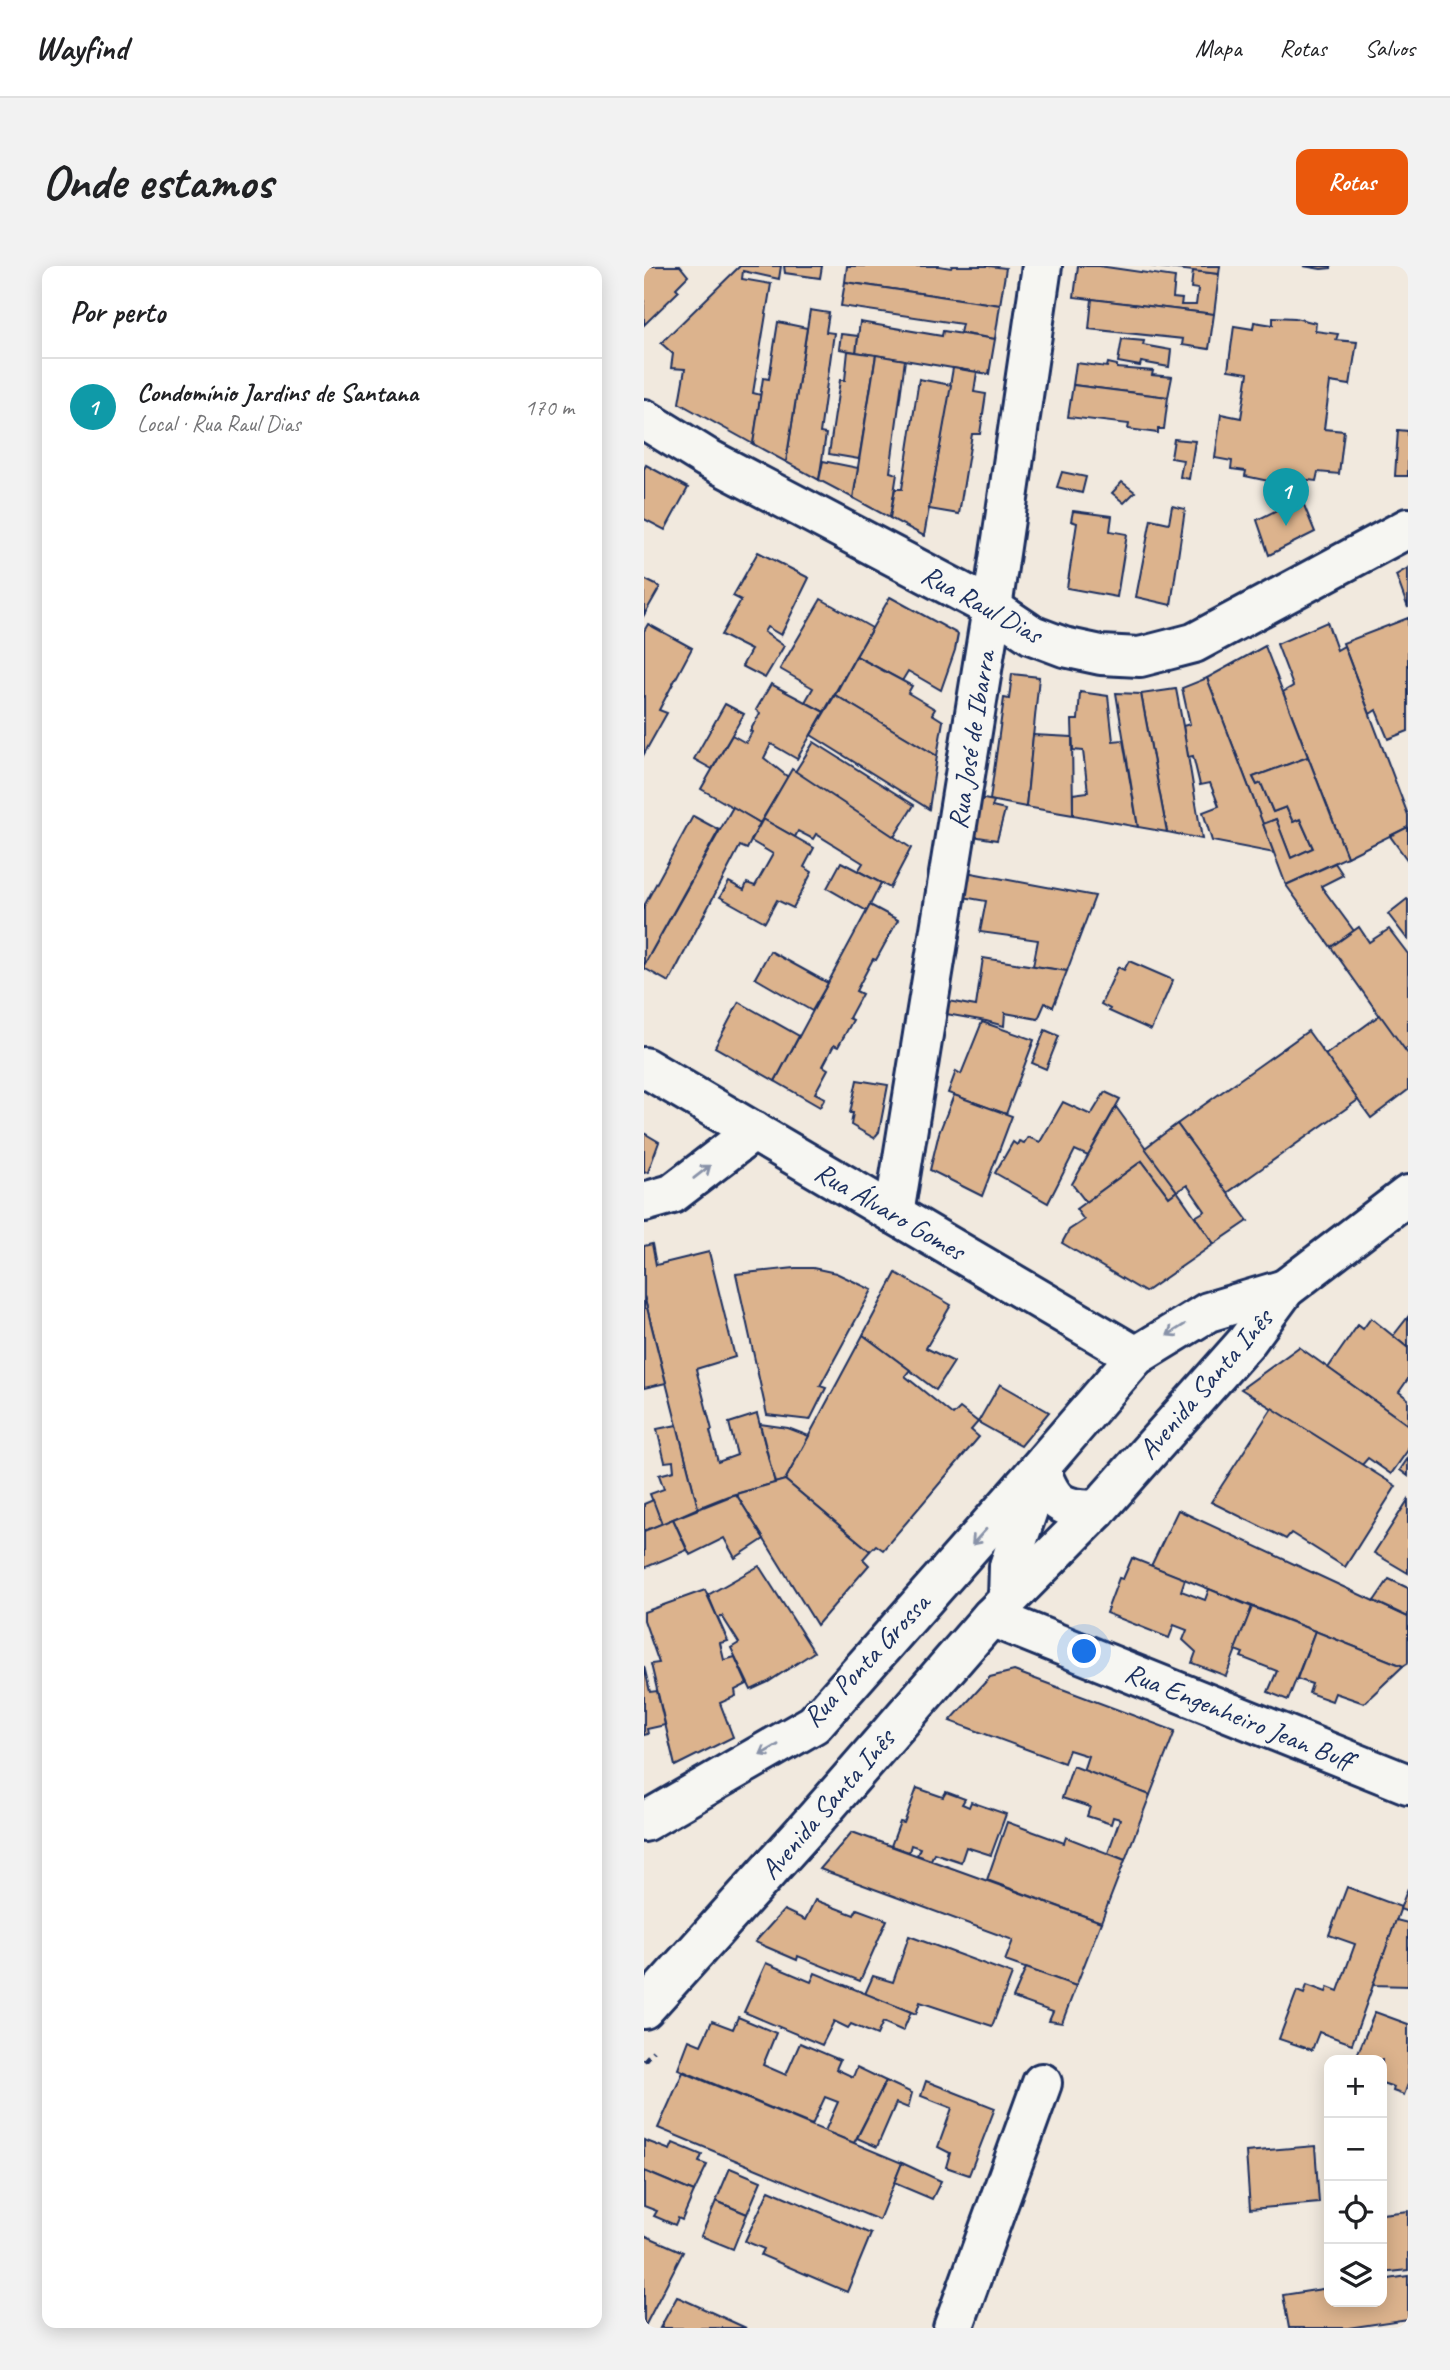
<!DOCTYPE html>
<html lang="pt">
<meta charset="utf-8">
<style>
:root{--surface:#fff;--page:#f2f2f2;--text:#202124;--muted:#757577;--line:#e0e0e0;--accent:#ea580c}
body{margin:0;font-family:Caveat,sans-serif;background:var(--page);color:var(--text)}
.controls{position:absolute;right:21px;bottom:21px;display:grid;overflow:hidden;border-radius:14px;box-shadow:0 4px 18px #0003}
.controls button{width:63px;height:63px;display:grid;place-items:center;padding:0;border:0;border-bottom:2px solid var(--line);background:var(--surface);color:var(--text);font:35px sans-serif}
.you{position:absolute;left:441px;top:1386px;width:24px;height:24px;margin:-18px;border:5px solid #fff;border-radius:50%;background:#1a73e8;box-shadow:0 0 0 10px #1a73e833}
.badge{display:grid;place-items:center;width:46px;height:46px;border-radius:50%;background:var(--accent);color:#fff;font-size:23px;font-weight:700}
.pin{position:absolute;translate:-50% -58px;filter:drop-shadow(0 2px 4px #0008)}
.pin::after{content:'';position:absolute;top:37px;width:24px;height:21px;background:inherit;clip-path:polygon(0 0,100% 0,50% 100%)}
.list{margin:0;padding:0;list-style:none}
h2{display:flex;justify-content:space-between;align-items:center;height:91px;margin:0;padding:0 28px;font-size:30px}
h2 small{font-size:23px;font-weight:400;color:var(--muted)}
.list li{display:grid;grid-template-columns:46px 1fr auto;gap:21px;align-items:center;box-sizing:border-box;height:98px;padding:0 28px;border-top:2px solid var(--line)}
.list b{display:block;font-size:26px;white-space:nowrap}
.list p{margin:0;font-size:23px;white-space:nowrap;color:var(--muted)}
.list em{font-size:23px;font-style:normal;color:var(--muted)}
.icon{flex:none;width:38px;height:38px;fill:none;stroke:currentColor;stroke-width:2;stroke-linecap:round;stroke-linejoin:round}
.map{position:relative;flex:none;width:764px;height:2062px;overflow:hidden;border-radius:14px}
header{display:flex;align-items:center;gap:42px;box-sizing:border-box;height:98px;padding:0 35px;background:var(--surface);border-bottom:2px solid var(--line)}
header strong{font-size:33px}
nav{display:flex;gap:38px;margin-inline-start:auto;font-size:24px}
.intro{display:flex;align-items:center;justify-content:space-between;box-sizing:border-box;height:168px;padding:0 42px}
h1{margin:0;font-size:49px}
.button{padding:18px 32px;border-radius:14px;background:var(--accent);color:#fff;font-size:24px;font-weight:700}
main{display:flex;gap:42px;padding:0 42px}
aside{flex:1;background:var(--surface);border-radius:14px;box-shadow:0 4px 18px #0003}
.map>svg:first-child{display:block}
.building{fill:#dcb38d;stroke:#1b2f5e;stroke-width:2}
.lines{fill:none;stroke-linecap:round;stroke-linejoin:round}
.minor-casing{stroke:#1b2f5e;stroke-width:44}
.tertiary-casing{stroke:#1b2f5e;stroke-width:44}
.secondary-casing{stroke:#1b2f5e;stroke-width:44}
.path{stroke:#1b2f5e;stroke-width:4.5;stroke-dasharray:7 5;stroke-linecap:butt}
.minor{stroke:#f6f6f2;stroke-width:38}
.tertiary{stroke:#f6f6f2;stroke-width:38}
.secondary{stroke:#f6f6f2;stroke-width:38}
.oneway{stroke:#8892a8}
.labels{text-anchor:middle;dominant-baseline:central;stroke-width:5;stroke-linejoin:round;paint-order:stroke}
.street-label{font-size:28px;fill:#1b2f5e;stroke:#f6f6f2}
</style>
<header>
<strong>Wayfind</strong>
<nav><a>Mapa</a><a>Rotas</a><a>Salvos</a></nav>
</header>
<div class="intro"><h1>Onde estamos</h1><a class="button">Rotas</a></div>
<main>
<aside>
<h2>Por perto<small></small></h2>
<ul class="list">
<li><span class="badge" style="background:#0f9aa8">1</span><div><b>Condomínio Jardins de Santana</b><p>Local · Rua Raul Dias</p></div><em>170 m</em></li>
</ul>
</aside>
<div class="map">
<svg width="764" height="2062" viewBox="0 0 764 2062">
<rect width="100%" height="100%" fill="#f1e9de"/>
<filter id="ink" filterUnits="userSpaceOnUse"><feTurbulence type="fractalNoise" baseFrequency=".0143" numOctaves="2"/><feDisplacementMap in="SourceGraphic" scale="14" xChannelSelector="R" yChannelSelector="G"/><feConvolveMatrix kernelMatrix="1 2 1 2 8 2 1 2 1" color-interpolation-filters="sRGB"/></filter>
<g filter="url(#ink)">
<g class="building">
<polygon points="0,0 36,0 44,10 32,22 35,25 0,59"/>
<polygon points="96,0 137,0 135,13 99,5 98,13 127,18 109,127 117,129 109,178 35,137 41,103 27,102 29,88 17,77"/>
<polygon points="140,0 178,0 176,12 141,7"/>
<polygon points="203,0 295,0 307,2 308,0 345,0 362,2 356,39 201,16"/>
<polygon points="434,0 455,0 531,11 529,32 538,33 537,39 552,39 554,23 547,22 549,5 575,8 570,48 430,31"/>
<polygon points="506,0 576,0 575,8"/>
<polygon points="659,0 687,0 687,2 677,3"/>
<polygon points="201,16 356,39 351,73 316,67 318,58 197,40"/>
<polygon points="448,33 570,48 565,83 538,79 539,73 445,63"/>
<polygon points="166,44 185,47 182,66 190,67 176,167 182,168 175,214 142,196"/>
<polygon points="629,51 651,52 672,57 671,65 694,68 692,74 713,76 706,119 686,116 680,163 700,165 695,208 674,206 672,215 648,212 647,218 638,218 601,210 602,205 587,203 588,195 571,192 577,148 597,152 604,107 584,104 590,60 609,63 610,56 629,59"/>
<polygon points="134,56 163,62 142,196 109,178 119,112 125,113"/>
<polygon points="216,56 298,70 299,65 351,73 345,108 212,86"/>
<polygon points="197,68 214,70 212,86 195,83"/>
<polygon points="478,73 500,75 499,79 527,84 525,101 497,96 496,100 474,96"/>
<polygon points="204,85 232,89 215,193 185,188 196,114 201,114"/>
<polygon points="232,89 261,94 246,206 253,208 246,252 209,232"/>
<polygon points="432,97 463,101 464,97 473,99 473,102 509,105 508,109 528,111 524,131 429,119"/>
<polygon points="309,102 333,106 330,126 342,128 336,168 328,168 315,248 285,243"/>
<polygon points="275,113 307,119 280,270 246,252 251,223 258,223"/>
<polygon points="429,119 524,131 520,163 514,163 514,167 484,163 485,158 424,151"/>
<polygon points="754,164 764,165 764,210 751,210"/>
<polygon points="530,173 551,175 545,213 536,211 539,194 527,192"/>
<polygon points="179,195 214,202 209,232 175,214"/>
<polygon points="2,199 44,222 21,264 0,253 0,203"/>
<polygon points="418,206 442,211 438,227 413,221"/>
<polygon points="478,216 491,226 480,237 468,227"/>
<polygon points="657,232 671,266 625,289 613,254"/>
<polygon points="528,240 541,243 527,339 492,331 507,253 525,257"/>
<polygon points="429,245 468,250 466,265 483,268 473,331 423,322 433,257 427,255"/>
<polygon points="114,286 165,312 137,369 123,361 120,366 140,380 121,412 98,400 107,384 77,369 97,334 89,330"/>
<polygon points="764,302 764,342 752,309"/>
<polygon points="0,313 16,321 0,349"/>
<polygon points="246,331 314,368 311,384 297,424 264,405 258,415 212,390"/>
<polygon points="177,333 228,362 180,446 161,436 169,422 136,403"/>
<polygon points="764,352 764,465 744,473 732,444 726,448 699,377"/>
<polygon points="683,356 693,384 700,380 764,549 764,561 703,591 639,426 649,420 633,378"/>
<polygon points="4,358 48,382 15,444 23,447 0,488 0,365"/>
<polygon points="621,380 664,491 609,511 613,519 617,517 629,546 642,541 649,556 656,553 669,582 647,592 632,553 619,558 563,412"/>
<polygon points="212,390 268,420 264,427 291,443 288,448 299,455 293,490 191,429"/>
<polygon points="368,408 395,411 382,541 346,534 360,432 365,433"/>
<polygon points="563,412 619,558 630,587 568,575 559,546 575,540 566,517 556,519 549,490 544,491 539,460 546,458 538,422"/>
<polygon points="127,418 180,446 153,493 127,478 120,492 144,511 116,557 57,523 88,469 102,477 108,466 106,465 116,447 112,444"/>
<polygon points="532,423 539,460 558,573 523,566 497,428"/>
<polygon points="436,426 464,430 469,475 479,474 494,561 429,549 429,528 444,526 439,485 429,484 428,454 434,454"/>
<polygon points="472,427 497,428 523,566 494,561"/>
<polygon points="191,429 293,490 285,543 167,469"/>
<polygon points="81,438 100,448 68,503 50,493"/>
<polygon points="389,469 428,471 429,549 382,541"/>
<polygon points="170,476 270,539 250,571 151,506"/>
<polygon points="664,491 703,591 642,619 619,558 632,553 647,592 669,582 656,553 649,556 642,541 629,546 617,517 613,519 609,511"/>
<polygon points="148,503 267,582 246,622 214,605 219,597 172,568 169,573 154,565 151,571 119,553"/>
<polygon points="335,532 350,535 348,541 361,544 353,574 328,570"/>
<polygon points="89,541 116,557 103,583 96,580 25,716 0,702 0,699"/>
<polygon points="49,550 75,564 0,699 0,640"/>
<polygon points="119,553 170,582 160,601 168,606 149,642 133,634 121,656 76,631 85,616 100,624 103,617 111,620 129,588 107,575"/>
<polygon points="764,561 764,595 746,570"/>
<polygon points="197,596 237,617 223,645 183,622"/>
<polygon points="691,597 699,609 677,620 710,665 687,681 642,619"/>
<polygon points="322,606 451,630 423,705 389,700 394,674 336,666 342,635 319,631"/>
<polygon points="763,633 764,634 764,674 744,648"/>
<polygon points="226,639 254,654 232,694 229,693 212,725 218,728 205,752 209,754 194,781 190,779 179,800 184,803 171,827 181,832 176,841 131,815"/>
<polygon points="715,661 725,676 745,663 764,688 764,781 760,784 687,681"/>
<polygon points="126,685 184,717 168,745 111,712"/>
<polygon points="339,692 423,705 409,741 401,737 394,753 361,747 360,760 342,755 302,748 304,735 332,740"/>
<polygon points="485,695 529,714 507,764 465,745 466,743 457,738 474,701 480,704"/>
<polygon points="95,736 155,770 131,815 71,781"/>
<polygon points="736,749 764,788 764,824 727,852 681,789"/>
<polygon points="338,756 390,774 362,848 304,827 312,805 317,808"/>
<polygon points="401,764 415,770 402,803 388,797"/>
<polygon points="664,765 714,834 583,927 533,858"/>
<polygon points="213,814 244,819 235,866 230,872 207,859 209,847 206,847"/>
<polygon points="461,826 476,833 444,890 431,884 404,937 351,907 369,876 373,879 375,875 380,877 384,871 396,876 419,836 447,849"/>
<polygon points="310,829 368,850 338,930 286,904 295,867"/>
<polygon points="472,841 533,925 525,931 498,895 442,936 428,918"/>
<polygon points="533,858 604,955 570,978 551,951 561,945 543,919 533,925 501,882"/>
<polygon points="0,867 15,876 4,906 0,907"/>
<polygon points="498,895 525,931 533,925 570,978 501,1026 418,977 425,964 440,954 432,943"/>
<polygon points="8,978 12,999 65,986 91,1091 52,1103 68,1164 66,1165 74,1196 93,1189 85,1157 113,1148 131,1217 84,1230 54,1242 0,1030 0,980"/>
<polygon points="151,1002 169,1002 192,1007 228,1024 176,1120 182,1122 166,1154 123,1149 92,1008"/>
<polygon points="252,1007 307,1039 282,1082 310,1096 292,1124 219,1069"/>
<polygon points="0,1030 22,1117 0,1122"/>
<polygon points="764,1051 764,1082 749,1070"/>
<polygon points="727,1052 764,1082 764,1113 755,1126 764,1133 764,1159 684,1102 714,1059 719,1063"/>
<polygon points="219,1069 266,1104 261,1110 309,1149 316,1142 334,1156 327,1164 335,1171 239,1284 232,1279 226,1285 141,1214"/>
<polygon points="655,1081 764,1159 764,1184 747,1208 724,1192 718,1199 597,1123"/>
<polygon points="356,1118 405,1146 377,1180 334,1156"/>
<polygon points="628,1142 752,1220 701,1301 647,1267 642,1273 567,1236"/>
<polygon points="116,1158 144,1162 165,1170 141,1214 131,1217"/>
<polygon points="33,1159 54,1242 18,1258 6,1228 20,1223 15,1209 30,1205 29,1195 21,1196 13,1163"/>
<polygon points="764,1192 764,1210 756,1204"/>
<polygon points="141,1214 226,1285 219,1293 225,1299 173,1359 92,1228"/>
<polygon points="92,1228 120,1273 91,1292 80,1272 46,1289 29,1253"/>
<polygon points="9,1234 18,1258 0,1265 0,1238"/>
<polygon points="764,1234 764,1307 730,1287"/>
<polygon points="534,1244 764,1351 764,1397 759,1400 507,1300"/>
<polygon points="29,1253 43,1284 0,1302 0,1265"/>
<polygon points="488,1292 541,1313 537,1325 561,1334 565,1323 608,1341 582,1410 548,1397 552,1386 539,1374 543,1364 530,1359 525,1372 462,1347 475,1312 479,1313"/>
<polygon points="115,1300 170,1386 124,1416 107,1424 87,1382 95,1377 78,1350 74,1353 64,1329"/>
<polygon points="745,1313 764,1322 764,1351 730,1335"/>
<polygon points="61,1324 84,1375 76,1377 80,1394 91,1391 103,1418 91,1424 92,1430 76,1437 89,1471 31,1500 7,1398 15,1397 0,1354 0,1346"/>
<polygon points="608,1341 671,1365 644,1434 624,1426 633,1405 597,1391 599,1387 591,1384"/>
<polygon points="671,1365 759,1400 720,1437 691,1427 688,1435 665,1427 668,1418 653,1413"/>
<polygon points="0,1400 6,1426 13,1425 21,1459 3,1463 4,1468 0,1469"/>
<polygon points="370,1405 531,1465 506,1529 439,1505 444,1490 425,1484 420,1497 306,1455 346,1411"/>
<polygon points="429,1500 506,1529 481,1594 464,1587 476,1553 469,1551 467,1558 443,1550 446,1541 418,1532"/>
<polygon points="273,1522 299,1531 302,1526 321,1533 318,1538 325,1541 327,1536 362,1548 347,1589 322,1581 317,1596 290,1587 287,1594 273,1589 276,1582 267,1579 265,1586 247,1580 256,1556 260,1557"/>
<polygon points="363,1556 420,1577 422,1571 481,1594 457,1656 343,1614"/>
<polygon points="208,1566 457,1656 432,1720 361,1695 369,1674 176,1603"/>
<polygon points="703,1621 757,1641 708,1778 675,1766 668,1784 635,1773 653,1725 660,1728 663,1719 682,1726 684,1721 694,1725 711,1678 685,1669"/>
<polygon points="764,1622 764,1646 756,1643"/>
<polygon points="171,1634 210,1649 213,1643 243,1654 216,1715 154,1690 153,1694 111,1676 140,1644 161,1654"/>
<polygon points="752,1654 764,1657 764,1720 729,1719"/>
<polygon points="265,1670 368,1708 348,1760 276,1736 272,1748 221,1728 229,1710 249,1716"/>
<polygon points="122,1697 167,1716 171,1707 267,1746 259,1765 239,1756 233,1769 207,1758 204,1762 190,1755 178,1779 100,1746"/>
<polygon points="382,1702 432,1720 418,1757 405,1755 409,1746 369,1732"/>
<polygon points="731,1746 764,1758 764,1818 760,1829 749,1825 750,1821 738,1817 738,1794 711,1794"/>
<polygon points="94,1751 132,1767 119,1799 142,1809 156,1777 196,1794 192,1803 209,1811 213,1801 242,1815 210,1877 181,1865 194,1836 181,1831 168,1859 34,1803 45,1774 57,1779 68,1755 89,1763"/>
<polygon points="39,1806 258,1897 235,1954 14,1862"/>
<polygon points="242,1815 268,1827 264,1842 252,1837 233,1881 213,1872"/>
<polygon points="282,1815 351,1842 325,1909 302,1901 306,1887 294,1881 308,1842 277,1830"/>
<polygon points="0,1874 26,1884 29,1877 58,1889 55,1896 63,1899 50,1926 0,1905"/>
<polygon points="671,1880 675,1937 606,1943 602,1886"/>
<polygon points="258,1897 297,1915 288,1933 250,1917"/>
<polygon points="86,1902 117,1915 103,1948 72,1935"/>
<polygon points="0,1905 50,1926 38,1954 34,1952 31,1959 10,1950 13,1945 0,1940"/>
<polygon points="125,1924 227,1968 203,2026 117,1989 120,1983 101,1975"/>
<polygon points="72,1935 103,1948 89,1983 57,1970"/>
<polygon points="764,1945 764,2004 738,2007 738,1948"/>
<polygon points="0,1969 39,1986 0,2062"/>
<polygon points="764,2010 764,2053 704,2062 645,2062 639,2029 685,2022 685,2036 738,2036 738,2014"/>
<polygon points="33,2031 36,2032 102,2062 16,2062"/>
</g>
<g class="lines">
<defs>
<g id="minor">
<polyline points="0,153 63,192 348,342 388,369 420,381 457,389 496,391 550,377 764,262"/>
<polyline points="250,948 348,342 398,0"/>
<polyline points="347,1351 764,1518"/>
<polyline points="0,1556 170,1458 380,1220"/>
<polyline points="309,2062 398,1817"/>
</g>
<g id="tertiary">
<polyline points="0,801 492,1090"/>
<polyline points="0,936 28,928 110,865"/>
</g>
<g id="secondary">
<path d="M396,1202C408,1237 416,1243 453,1244"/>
<polyline points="364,1333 365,1300 384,1244 380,1220 492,1090 564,1046 641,1023"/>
<polyline points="0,1743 173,1551 347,1351 453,1244 603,1075 641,1023 764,929"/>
</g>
</defs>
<use href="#minor" class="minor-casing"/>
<use href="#tertiary" class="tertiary-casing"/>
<use href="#secondary" class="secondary-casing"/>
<polyline class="path" points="0,1795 9,1785"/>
<use href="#minor" class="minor"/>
<use href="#tertiary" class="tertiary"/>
<use href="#secondary" class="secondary"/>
</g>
<defs><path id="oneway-shaft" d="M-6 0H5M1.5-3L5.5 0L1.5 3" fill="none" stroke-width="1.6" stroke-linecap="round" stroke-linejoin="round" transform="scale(1.75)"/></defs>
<g class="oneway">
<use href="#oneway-shaft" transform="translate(58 906) rotate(-38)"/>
<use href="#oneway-shaft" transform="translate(532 1064) rotate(148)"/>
<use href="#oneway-shaft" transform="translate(335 1271) rotate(132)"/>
<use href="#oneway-shaft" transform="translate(125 1484) rotate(150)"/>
</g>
</g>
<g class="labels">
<g class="street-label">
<text transform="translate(338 338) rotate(29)">Rua Raul Dias</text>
<text transform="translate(327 474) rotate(-81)">Rua José de Ibarra</text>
<text transform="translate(246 945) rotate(30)">Rua Álvaro Gomes</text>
<text transform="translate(561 1118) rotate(-49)">Avenida Santa Inês</text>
<text transform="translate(222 1394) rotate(-47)">Rua Ponta Grossa</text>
<text transform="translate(595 1450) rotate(22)">Rua Engenheiro Jean Buff</text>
<text transform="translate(183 1538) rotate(-49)">Avenida Santa Inês</text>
</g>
</g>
</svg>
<div class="controls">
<button>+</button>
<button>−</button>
<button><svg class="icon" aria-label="locate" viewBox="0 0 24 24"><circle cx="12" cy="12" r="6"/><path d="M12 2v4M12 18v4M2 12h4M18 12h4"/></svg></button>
<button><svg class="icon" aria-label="layers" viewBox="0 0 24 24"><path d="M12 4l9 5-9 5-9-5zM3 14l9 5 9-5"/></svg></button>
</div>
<div class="you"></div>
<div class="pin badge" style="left:642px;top:260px;background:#0f9aa8">1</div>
</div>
</main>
